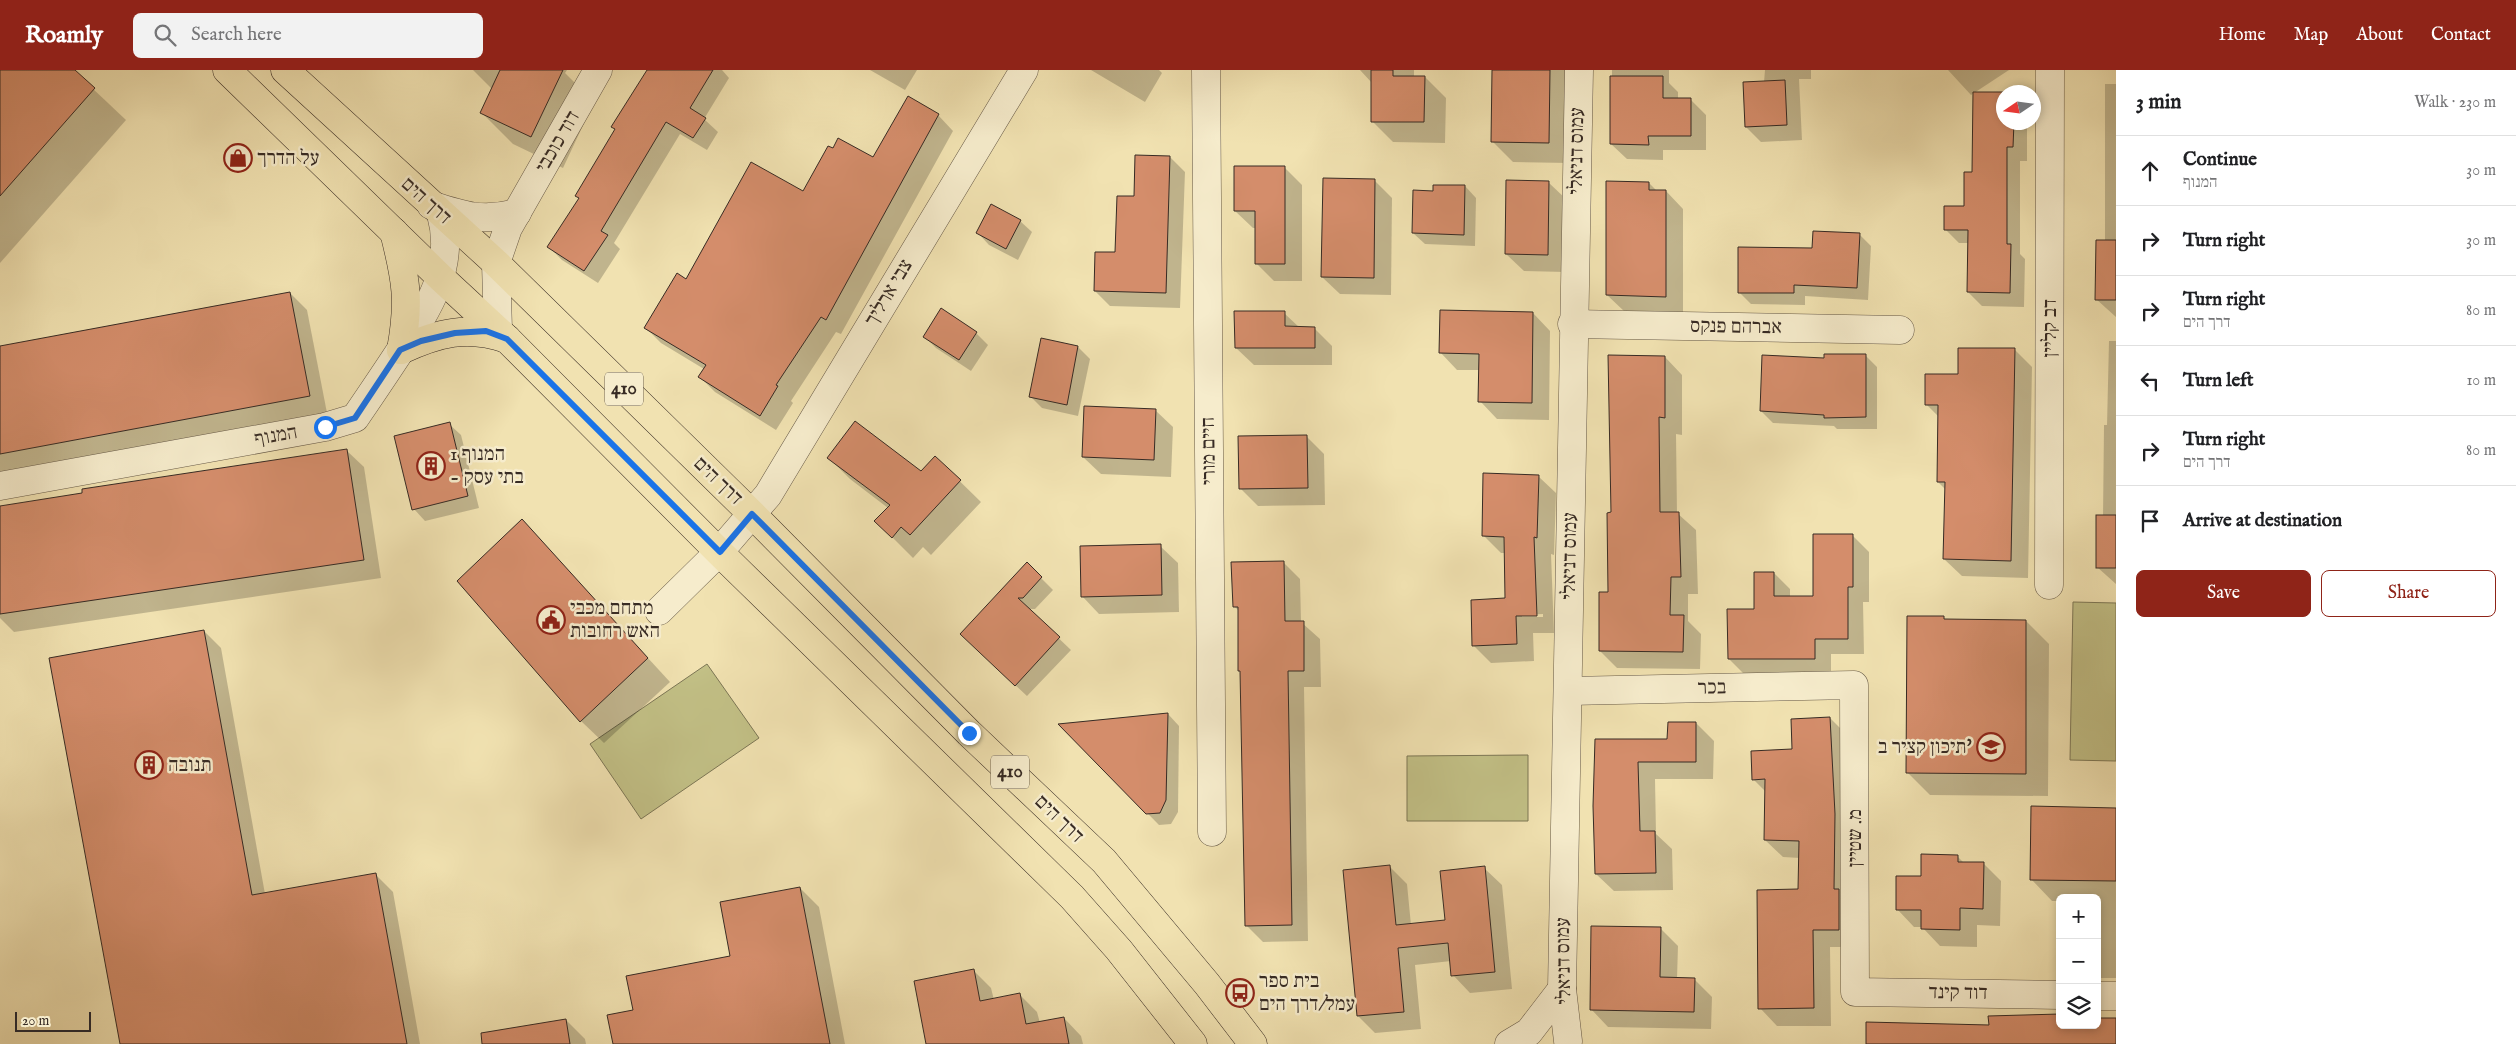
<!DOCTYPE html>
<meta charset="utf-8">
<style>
:root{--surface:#fff;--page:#f2f2f2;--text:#202124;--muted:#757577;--line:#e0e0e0;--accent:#8f2418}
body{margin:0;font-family:"IM FELL English","Frank Ruhl Libre",serif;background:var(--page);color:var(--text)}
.controls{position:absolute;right:15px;bottom:15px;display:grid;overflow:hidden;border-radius:8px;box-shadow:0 2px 8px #0003}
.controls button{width:45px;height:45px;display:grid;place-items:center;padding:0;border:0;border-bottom:1px solid var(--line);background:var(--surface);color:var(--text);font:25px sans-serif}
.compass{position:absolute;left:1996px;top:15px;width:45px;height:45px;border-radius:50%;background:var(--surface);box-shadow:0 2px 8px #0003;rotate:257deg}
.scale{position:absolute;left:15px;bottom:12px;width:76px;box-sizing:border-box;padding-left:5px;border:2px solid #372b24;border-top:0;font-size:14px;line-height:18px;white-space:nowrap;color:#372b24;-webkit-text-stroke:4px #f6eccc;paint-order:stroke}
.stop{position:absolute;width:15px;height:15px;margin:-11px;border:4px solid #1a73e8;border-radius:50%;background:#fff}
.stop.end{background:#1a73e8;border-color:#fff;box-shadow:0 1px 5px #0008}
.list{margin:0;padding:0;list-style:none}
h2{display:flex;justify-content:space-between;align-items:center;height:65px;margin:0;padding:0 20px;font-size:21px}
h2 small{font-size:16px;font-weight:400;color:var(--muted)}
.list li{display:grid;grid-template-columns:32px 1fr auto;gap:15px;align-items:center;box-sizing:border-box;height:70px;padding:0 20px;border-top:1px solid var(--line)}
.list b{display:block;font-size:19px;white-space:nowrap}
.list p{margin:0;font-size:16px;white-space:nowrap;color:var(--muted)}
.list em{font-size:16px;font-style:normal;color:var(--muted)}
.actions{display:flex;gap:10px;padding:15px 20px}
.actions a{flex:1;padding:11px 0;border:1px solid var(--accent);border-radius:8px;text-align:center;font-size:18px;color:var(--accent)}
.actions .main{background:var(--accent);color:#fff}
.icon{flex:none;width:28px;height:28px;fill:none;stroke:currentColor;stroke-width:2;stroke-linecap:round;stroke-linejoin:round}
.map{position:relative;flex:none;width:2116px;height:974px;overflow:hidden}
header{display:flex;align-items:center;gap:30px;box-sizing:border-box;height:70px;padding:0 25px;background:var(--accent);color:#fff}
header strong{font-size:24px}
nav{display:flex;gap:28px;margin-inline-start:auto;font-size:18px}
.search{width:350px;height:45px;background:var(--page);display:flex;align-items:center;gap:12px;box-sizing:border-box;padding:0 18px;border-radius:8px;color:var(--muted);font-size:19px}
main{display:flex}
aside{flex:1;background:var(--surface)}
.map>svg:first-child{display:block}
.green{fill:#c2c086;stroke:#7c7655}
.shadow{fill:#0003;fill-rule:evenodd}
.building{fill:#d48d6b;stroke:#372b24}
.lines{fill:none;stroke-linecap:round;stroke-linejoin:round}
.minor-casing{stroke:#665947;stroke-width:29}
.major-casing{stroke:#372b24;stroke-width:29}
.minor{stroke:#f6eccc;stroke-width:28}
.major{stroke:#f1e2b1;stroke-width:28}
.route{stroke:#1a73e8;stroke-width:6}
.labels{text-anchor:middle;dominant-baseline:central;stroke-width:5;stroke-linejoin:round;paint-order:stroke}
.shield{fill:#f6eccc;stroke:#706556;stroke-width:1}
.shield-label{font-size:19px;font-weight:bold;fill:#372b24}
.street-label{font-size:20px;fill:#372b24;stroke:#f6eccc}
.poi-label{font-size:20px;fill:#372b24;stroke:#f6eccc;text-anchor:start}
</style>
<header>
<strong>Roamly</strong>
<div class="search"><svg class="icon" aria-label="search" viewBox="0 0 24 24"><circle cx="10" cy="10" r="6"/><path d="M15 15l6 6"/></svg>Search here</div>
<nav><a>Home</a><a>Map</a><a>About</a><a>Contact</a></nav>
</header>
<main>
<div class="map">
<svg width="2116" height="974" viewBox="0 0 2116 974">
<rect width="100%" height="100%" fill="#f1e2b1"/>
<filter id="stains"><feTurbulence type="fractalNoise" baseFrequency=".004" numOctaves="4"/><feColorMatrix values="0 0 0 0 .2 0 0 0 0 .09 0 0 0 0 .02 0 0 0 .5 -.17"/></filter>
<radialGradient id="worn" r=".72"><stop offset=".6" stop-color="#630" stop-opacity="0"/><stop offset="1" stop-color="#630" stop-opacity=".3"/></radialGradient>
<g class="green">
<polygon points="2073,532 2116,533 2116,691 2070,690"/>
<polygon points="707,594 759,668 641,749 590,674"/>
<polygon points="1528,685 1528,751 1407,751 1407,686"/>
</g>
<g class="shadow">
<polygon points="0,0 73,0 126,50 0,193"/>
<polygon points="473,0 567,0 565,3 594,32 563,98 513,74 481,42 492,19"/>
<polygon points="648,0 722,0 729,8 704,49 718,62 707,80 680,64 614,173 620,179 598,213 562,190 549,177 580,129 616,60 612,57"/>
<polygon points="870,0 917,0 905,20"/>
<polygon points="1091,0 1159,0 1162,3 1145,32"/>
<polygon points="1360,0 1414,0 1414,7 1425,7 1446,28 1445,73 1393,72 1372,51 1372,13"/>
<polygon points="1493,0 1571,0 1569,93 1513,92 1492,71"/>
<polygon points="1612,0 1669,0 1669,13 1678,22 1678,30 1691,30 1706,45 1706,80 1663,80 1663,90 1627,89 1611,74"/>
<polygon points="1765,0 1811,0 1811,9 1799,9 1802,70 1761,72 1746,57 1764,12"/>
<polygon points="1948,0 2009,0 1974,23 2004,52 2027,52 2027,91 2020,91 2020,184 2025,189 2024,237 1982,236 1968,222 1969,173 1959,173 1945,159 1965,138 1973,103 1974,23 1971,25"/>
<polygon points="2105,14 2116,14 2116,247 2096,229 2105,171"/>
<polygon points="908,28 938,45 953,61 841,264 836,262 791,331 793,333 776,360 715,322 700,307 704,299 661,273 646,258 687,210 804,123 874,89"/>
<polygon points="1170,87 1185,102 1180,238 1110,236 1095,221 1117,183 1136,127"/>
<polygon points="1284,97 1302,115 1302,211 1274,211 1256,193 1256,158 1253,158 1235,141"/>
<polygon points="1375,111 1392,128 1391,225 1340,224 1322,207"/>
<polygon points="1548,112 1566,129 1565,202 1524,201 1506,184"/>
<polygon points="1649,113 1657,121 1666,121 1683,139 1683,244 1625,242 1607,225"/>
<polygon points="1465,116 1476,128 1475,176 1425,174 1413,163"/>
<polygon points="1020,151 1032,162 1018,190 989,175 978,163"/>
<polygon points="1859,164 1871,176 1868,230 1805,226 1805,235 1751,234 1739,222 1813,180"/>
<polygon points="290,223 307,240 327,343 0,405 0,277"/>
<polygon points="1284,243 1300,258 1314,258 1332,276 1332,295 1254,295 1236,278"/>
<polygon points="1533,243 1550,261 1549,350 1497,349 1480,331 1480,300 1457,300 1440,282"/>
<polygon points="976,263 988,275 971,301 936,278 924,266"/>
<polygon points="1042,270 1078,277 1090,289 1078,346 1042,338 1031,327"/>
<polygon points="2109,271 2116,271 2116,514 2097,497 2103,446 2104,355 2107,355"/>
<polygon points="2014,279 2032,297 2028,508 1962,506 1944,489 1946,420 1938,412 1939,347 1926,334 1960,305"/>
<polygon points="1865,285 1877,297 1877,359 1837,359 1834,356 1773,353 1761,341 1825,290"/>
<polygon points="1665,287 1682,305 1682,365 1676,364 1677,443 1696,460 1698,524 1688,524 1688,551 1701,564 1700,599 1617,598 1600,581 1609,523 1612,444"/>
<polygon points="1155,340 1173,357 1171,407 1101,404 1083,387"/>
<polygon points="449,354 461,365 479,438 425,451 414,439"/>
<polygon points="1307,367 1324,384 1325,435 1258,436 1240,418"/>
<polygon points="346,380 364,397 381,508 14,562 0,548 0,437"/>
<polygon points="935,387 981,432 931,485 923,477 913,488 876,451 888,438 850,409 829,388 921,403"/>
<path d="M1538,406L1556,423L1554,485L1551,484L1554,563H1533L1534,591L1491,593L1473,575L1507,529L1505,483H1501L1483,465ZM1543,544V547H1522V545Z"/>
<polygon points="522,451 670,612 604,673 581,651"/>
<polygon points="1852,465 1869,482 1869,532 1863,532 1864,584 1831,584 1831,605 1745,605 1729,589 1774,503 1790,519 1790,528 1814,528"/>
<polygon points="1160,476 1178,493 1179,542 1099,544 1082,526"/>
<polygon points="1283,492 1300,509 1301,552 1320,569 1321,617 1304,617 1308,871 1263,872 1246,855 1242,603 1239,600 1239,541 1234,536"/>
<polygon points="1027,494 1053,520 1035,539 1028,539 1071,580 1027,626 973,576"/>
<polygon points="1943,548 1946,550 2026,551 2049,574 2048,726 1930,725 1907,702"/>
<polygon points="204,561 221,578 265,824 375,804 393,822 420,974 121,974"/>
<polygon points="1168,644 1179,656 1178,742 1171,754 1159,755 1061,655"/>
<polygon points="1830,648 1848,666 1856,877 1830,877 1831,956 1777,956 1760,938 1799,821 1800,788 1783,787 1765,770 1766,722 1753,709 1793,681"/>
<polygon points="1696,653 1714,671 1713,709 1655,709 1656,764 1672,779 1673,820 1614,821 1596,804 1597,670 1669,671"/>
<polygon points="2116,739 2116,908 2097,908 2097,828 2060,828 2060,831 2052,831 2031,809"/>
<polygon points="1957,786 1965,794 1983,793 2001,811 2000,856 1977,855 1977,877 1940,876 1922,857 1914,857 1897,839 1922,807"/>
<polygon points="1389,796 1407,814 1411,855 1447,851 1484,798 1502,815 1512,919 1470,923 1453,905 1451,891 1415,895 1421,959 1375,963 1358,946"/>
<polygon points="800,818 819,837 845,974 614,974 634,941 732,887"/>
<polygon points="1660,858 1678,876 1677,909 1694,909 1712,927 1711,959 1608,957 1591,939"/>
<polygon points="974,901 991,918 994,930 1020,925 1037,942 1040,953 1064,948 1081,966 1083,974 927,974"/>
<polygon points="566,950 585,969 586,974 517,974"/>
</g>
<g class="building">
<polygon points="0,0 75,0 95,18 0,126"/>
<polygon points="500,0 563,0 531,67 480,43"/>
<polygon points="647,0 713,0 690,38 706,48 693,68 666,52 601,161 608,165 584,201 547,177 579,128 575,126 615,59 611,57"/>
<polygon points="1371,0 1393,0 1393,6 1425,6 1424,52 1371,52"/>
<polygon points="1492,0 1550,0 1549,73 1491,72"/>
<polygon points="1610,6 1663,6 1663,28 1691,28 1691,66 1648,66 1649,75 1610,74"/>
<polygon points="1785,10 1787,55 1745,57 1743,12"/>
<polygon points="1973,22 2014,22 2004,22 2004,52 2014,52 2013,77 2007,77 2007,174 2011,174 2010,223 1967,222 1968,160 1944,160 1944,136 1964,136 1964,102 1972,102"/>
<polygon points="908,26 939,44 826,250 821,247 776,315 778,316 760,346 698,307 706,295 644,258 677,203 686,209 751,92 803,121 828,76 833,78 838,68 873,87"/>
<polygon points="1135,85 1170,86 1166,223 1094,221 1095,182 1115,182 1117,126 1134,126"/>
<polygon points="1234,96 1285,96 1285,194 1255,194 1255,141 1234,141"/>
<polygon points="1323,108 1375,109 1374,208 1321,207"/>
<polygon points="1506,110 1549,111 1548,185 1505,184"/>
<polygon points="1606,111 1649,112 1649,120 1666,120 1666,227 1606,225"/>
<polygon points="1433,115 1465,115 1464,165 1412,163 1413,120 1433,121"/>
<polygon points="991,134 1021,150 1006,179 976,163"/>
<polygon points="1813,161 1860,163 1857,218 1794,215 1794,223 1738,223 1738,177 1812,178"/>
<polygon points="2096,170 2116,170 2116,230 2095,230"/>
<polygon points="290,222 310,326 0,384 0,276"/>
<polygon points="941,238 977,262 959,290 923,267"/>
<polygon points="1440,240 1533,242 1532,333 1478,332 1479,284 1439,283"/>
<polygon points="1234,241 1285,241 1285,256 1315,257 1315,278 1235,278"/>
<polygon points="1041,268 1078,276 1067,335 1029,327"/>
<polygon points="1958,278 2015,278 2011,491 1943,489 1945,412 1937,412 1938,335 1925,335 1925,304 1958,304"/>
<polygon points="1824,284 1866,284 1866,347 1824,348 1824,345 1760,341 1762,285 1824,288"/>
<polygon points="1608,285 1665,286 1665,348 1659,347 1660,442 1679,442 1681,507 1671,507 1670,545 1684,545 1683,582 1599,581 1599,522 1608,522 1607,443 1611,442"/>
<polygon points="1084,336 1156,339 1154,390 1082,387"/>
<polygon points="855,351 921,401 935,386 961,410 910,465 901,457 892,468 874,451 890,435 827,388"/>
<polygon points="450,352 468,426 412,440 394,366"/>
<polygon points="1307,365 1308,418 1239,419 1238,366"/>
<polygon points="347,379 364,490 0,544 0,436 82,423 82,419"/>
<polygon points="1483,403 1539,405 1537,468 1534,467 1537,546 1516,546 1517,574 1472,576 1471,530 1505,528 1504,467 1482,466"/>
<rect x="2096" y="445" width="20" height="53"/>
<polygon points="522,449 648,588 580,652 457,511"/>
<polygon points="1813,464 1853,464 1853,517 1848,517 1848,569 1815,569 1815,589 1728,589 1727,539 1754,539 1754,502 1774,502 1774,526 1813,526"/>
<polygon points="1161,474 1162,525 1081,527 1080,476"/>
<polygon points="1284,491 1285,551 1304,551 1304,601 1288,601 1292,855 1245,856 1240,601 1238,601 1238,537 1233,537 1231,492"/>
<polygon points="1027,492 1042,507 1023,528 1018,528 1060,567 1015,616 960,564"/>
<polygon points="1907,546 1944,546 1944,549 2026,550 2026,704 1906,703"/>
<polygon points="204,560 252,825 376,803 407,974 120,974 49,588"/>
<polygon points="1168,643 1166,730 1160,743 1146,744 1058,654"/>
<polygon points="1830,647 1835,744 1834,819 1839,819 1839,860 1813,860 1814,938 1758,939 1757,820 1798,819 1799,771 1764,770 1765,709 1752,710 1751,681 1792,679 1791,649"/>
<polygon points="1668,652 1696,652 1696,692 1638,692 1640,761 1655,761 1656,803 1595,804 1593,736 1595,669 1667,669"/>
<polygon points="2031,736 2116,738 2116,811 2030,810"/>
<polygon points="1921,784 1958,785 1958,792 1984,792 1983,839 1960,838 1960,860 1921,859 1921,840 1896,840 1896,806 1921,806"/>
<polygon points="1390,795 1396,855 1445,850 1440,801 1485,796 1495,902 1451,906 1448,873 1398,878 1404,942 1357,946 1343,800"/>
<polygon points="800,817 830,974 613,974 607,945 633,940 626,906 730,886 720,832"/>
<polygon points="1591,856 1661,857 1660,907 1695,908 1694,942 1590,940"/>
<polygon points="974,899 980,931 1020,923 1026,954 1064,947 1069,974 926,974 914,911"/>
<polygon points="2060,944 2060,955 2097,955 2097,948 2116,948 2116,974 1866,974 1866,952 1989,955 1988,946"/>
<polygon points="566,949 570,974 482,974 481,963"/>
</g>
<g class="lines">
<defs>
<g id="minor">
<polyline points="1206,0 1212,762"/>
<path d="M431,135C464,146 483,152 517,143"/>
<polyline points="1572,254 1900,260"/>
<polyline points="498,260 496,193 508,158 598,0"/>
<path d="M0,416L325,357L355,348C370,326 385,304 400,281C428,239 456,197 441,144"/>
<polyline points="2049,515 2050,0"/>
<polyline points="659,541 719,482 768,425 1024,0"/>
<polyline points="1569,621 1854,615 1855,922 2060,925"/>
<polyline points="2097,926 2116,926"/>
<polyline points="1568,971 1562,919 1579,0"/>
<polyline points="1509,974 1529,962 1562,919"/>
</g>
<g id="major">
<polyline points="227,0 441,208 507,269 719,482 1072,827 1119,880 1193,974"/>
<polyline points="285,0 496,193 752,444 969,663 1104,791 1207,914 1253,974"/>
<path d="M394,162C406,209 410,231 401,280"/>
<path d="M401,280C438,263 467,255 507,269"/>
</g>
</defs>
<use href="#minor" class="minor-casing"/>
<use href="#major" class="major-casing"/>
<use href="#minor" class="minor"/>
<use href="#major" class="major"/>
</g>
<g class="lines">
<polyline class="route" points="325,357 355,348 400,280 421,271 455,263 486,261 507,269 720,482 752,444 969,663"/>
</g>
<defs>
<symbol id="shop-ring" viewBox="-11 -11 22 22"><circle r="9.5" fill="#f6eccc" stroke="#8f2418" stroke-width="1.5"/><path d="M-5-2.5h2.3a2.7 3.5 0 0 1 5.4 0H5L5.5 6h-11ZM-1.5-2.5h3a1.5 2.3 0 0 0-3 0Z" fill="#8f2418"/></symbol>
<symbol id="building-ring" viewBox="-11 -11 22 22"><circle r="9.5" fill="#f6eccc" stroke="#8f2418" stroke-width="1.5"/><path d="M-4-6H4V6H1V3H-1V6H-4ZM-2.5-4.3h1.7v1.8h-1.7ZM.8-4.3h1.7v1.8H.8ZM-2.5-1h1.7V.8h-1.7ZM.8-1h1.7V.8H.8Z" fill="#8f2418"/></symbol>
<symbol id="civic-ring" viewBox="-11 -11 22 22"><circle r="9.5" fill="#f6eccc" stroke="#8f2418" stroke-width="1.5"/><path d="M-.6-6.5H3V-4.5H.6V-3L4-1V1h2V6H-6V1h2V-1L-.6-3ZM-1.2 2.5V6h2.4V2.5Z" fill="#8f2418"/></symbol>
<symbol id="school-ring" viewBox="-11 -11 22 22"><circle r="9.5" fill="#f6eccc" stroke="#8f2418" stroke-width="1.5"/><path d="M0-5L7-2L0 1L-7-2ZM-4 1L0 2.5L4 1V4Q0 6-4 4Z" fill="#8f2418"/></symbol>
<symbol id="bus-ring" viewBox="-11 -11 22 22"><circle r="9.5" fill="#f6eccc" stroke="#8f2418" stroke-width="1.5"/><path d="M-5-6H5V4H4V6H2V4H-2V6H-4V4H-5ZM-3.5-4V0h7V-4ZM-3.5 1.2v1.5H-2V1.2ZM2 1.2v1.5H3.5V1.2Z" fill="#8f2418"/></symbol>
</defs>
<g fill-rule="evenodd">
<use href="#shop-ring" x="222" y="72" width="32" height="32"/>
<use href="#building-ring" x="415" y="380" width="32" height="32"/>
<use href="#civic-ring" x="535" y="534" width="32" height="32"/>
<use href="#school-ring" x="1975" y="661" width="32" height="32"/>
<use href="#building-ring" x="133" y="679" width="32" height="32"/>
<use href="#bus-ring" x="1224" y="907" width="32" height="32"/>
</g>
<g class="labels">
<g class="shield">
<rect x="605" y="302.5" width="38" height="33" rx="4"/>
<rect x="991" y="685.5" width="38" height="33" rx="4"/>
</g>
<g class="shield-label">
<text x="624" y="319">410</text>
<text x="1010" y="702">410</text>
</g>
<g class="street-label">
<text transform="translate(558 72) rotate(-60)">דוד כוכבי</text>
<text transform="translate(1577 81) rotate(-89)">עמוס דניאלי</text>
<text transform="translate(426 131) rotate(42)">דרך הים</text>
<text transform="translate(889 223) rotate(-59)">צבי ארליך</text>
<text transform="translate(1736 257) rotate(1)">אברהם פנקס</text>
<text transform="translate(2050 258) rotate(-90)">דב קליין</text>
<text transform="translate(276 366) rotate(-10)">המנוף</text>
<text transform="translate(1209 381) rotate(-91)">חיים מורי</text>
<text transform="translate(718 411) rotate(44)">דרך הים</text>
<text transform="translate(1570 486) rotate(-89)">עמוס דניאלי</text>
<text transform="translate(1712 618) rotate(-1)">בכר</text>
<text transform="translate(1059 749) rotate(44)">דרך הים</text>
<text transform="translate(1855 768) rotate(-90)">מ. שטיין</text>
<text transform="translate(1564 891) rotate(-91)">עמוס דניאלי</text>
<text transform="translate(1958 923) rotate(1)">דוד קינד</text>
</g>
<g class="poi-label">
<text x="257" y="88">על הדרך</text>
<text x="450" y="384">המנוף 1<tspan x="450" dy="23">- בתי עסק</tspan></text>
<text x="570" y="538">מתחם מכבי<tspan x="570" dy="23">האש רחובות</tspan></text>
<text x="1972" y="677" text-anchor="end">תיכון קציר ב'</text>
<text x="168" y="695">תנובה</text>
<text x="1259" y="911">בית ספר<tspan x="1259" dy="23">עמל/דרך הים</tspan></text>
</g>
</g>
<rect width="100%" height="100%" filter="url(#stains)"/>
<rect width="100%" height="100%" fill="url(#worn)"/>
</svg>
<div class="controls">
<button>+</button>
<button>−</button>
<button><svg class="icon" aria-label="layers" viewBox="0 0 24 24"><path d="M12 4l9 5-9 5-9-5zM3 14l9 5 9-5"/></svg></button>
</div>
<svg class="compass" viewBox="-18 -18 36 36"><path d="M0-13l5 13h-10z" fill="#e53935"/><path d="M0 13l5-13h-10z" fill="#757577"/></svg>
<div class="scale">20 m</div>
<div class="stop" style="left:325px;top:357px"></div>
<div class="stop end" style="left:969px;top:663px"></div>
</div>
<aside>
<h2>3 min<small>Walk · 230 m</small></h2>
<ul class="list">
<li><svg class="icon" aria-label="ahead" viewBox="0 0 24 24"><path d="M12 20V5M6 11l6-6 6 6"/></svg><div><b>Continue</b><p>המנוף</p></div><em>30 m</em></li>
<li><svg class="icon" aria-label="right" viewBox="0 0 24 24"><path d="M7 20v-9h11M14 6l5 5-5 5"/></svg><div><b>Turn right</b></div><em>30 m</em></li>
<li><svg class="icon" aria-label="right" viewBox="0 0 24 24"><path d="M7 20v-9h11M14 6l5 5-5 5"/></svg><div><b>Turn right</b><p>דרך הים</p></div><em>80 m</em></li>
<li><svg class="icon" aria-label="left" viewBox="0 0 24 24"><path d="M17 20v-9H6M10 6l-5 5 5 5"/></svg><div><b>Turn left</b></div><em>10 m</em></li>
<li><svg class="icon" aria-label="right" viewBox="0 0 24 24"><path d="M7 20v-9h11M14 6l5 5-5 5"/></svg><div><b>Turn right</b><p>דרך הים</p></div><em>80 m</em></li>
<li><svg class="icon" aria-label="arrive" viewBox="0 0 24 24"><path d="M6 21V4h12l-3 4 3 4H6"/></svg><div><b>Arrive at destination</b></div></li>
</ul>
<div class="actions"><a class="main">Save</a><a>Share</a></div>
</aside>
</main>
